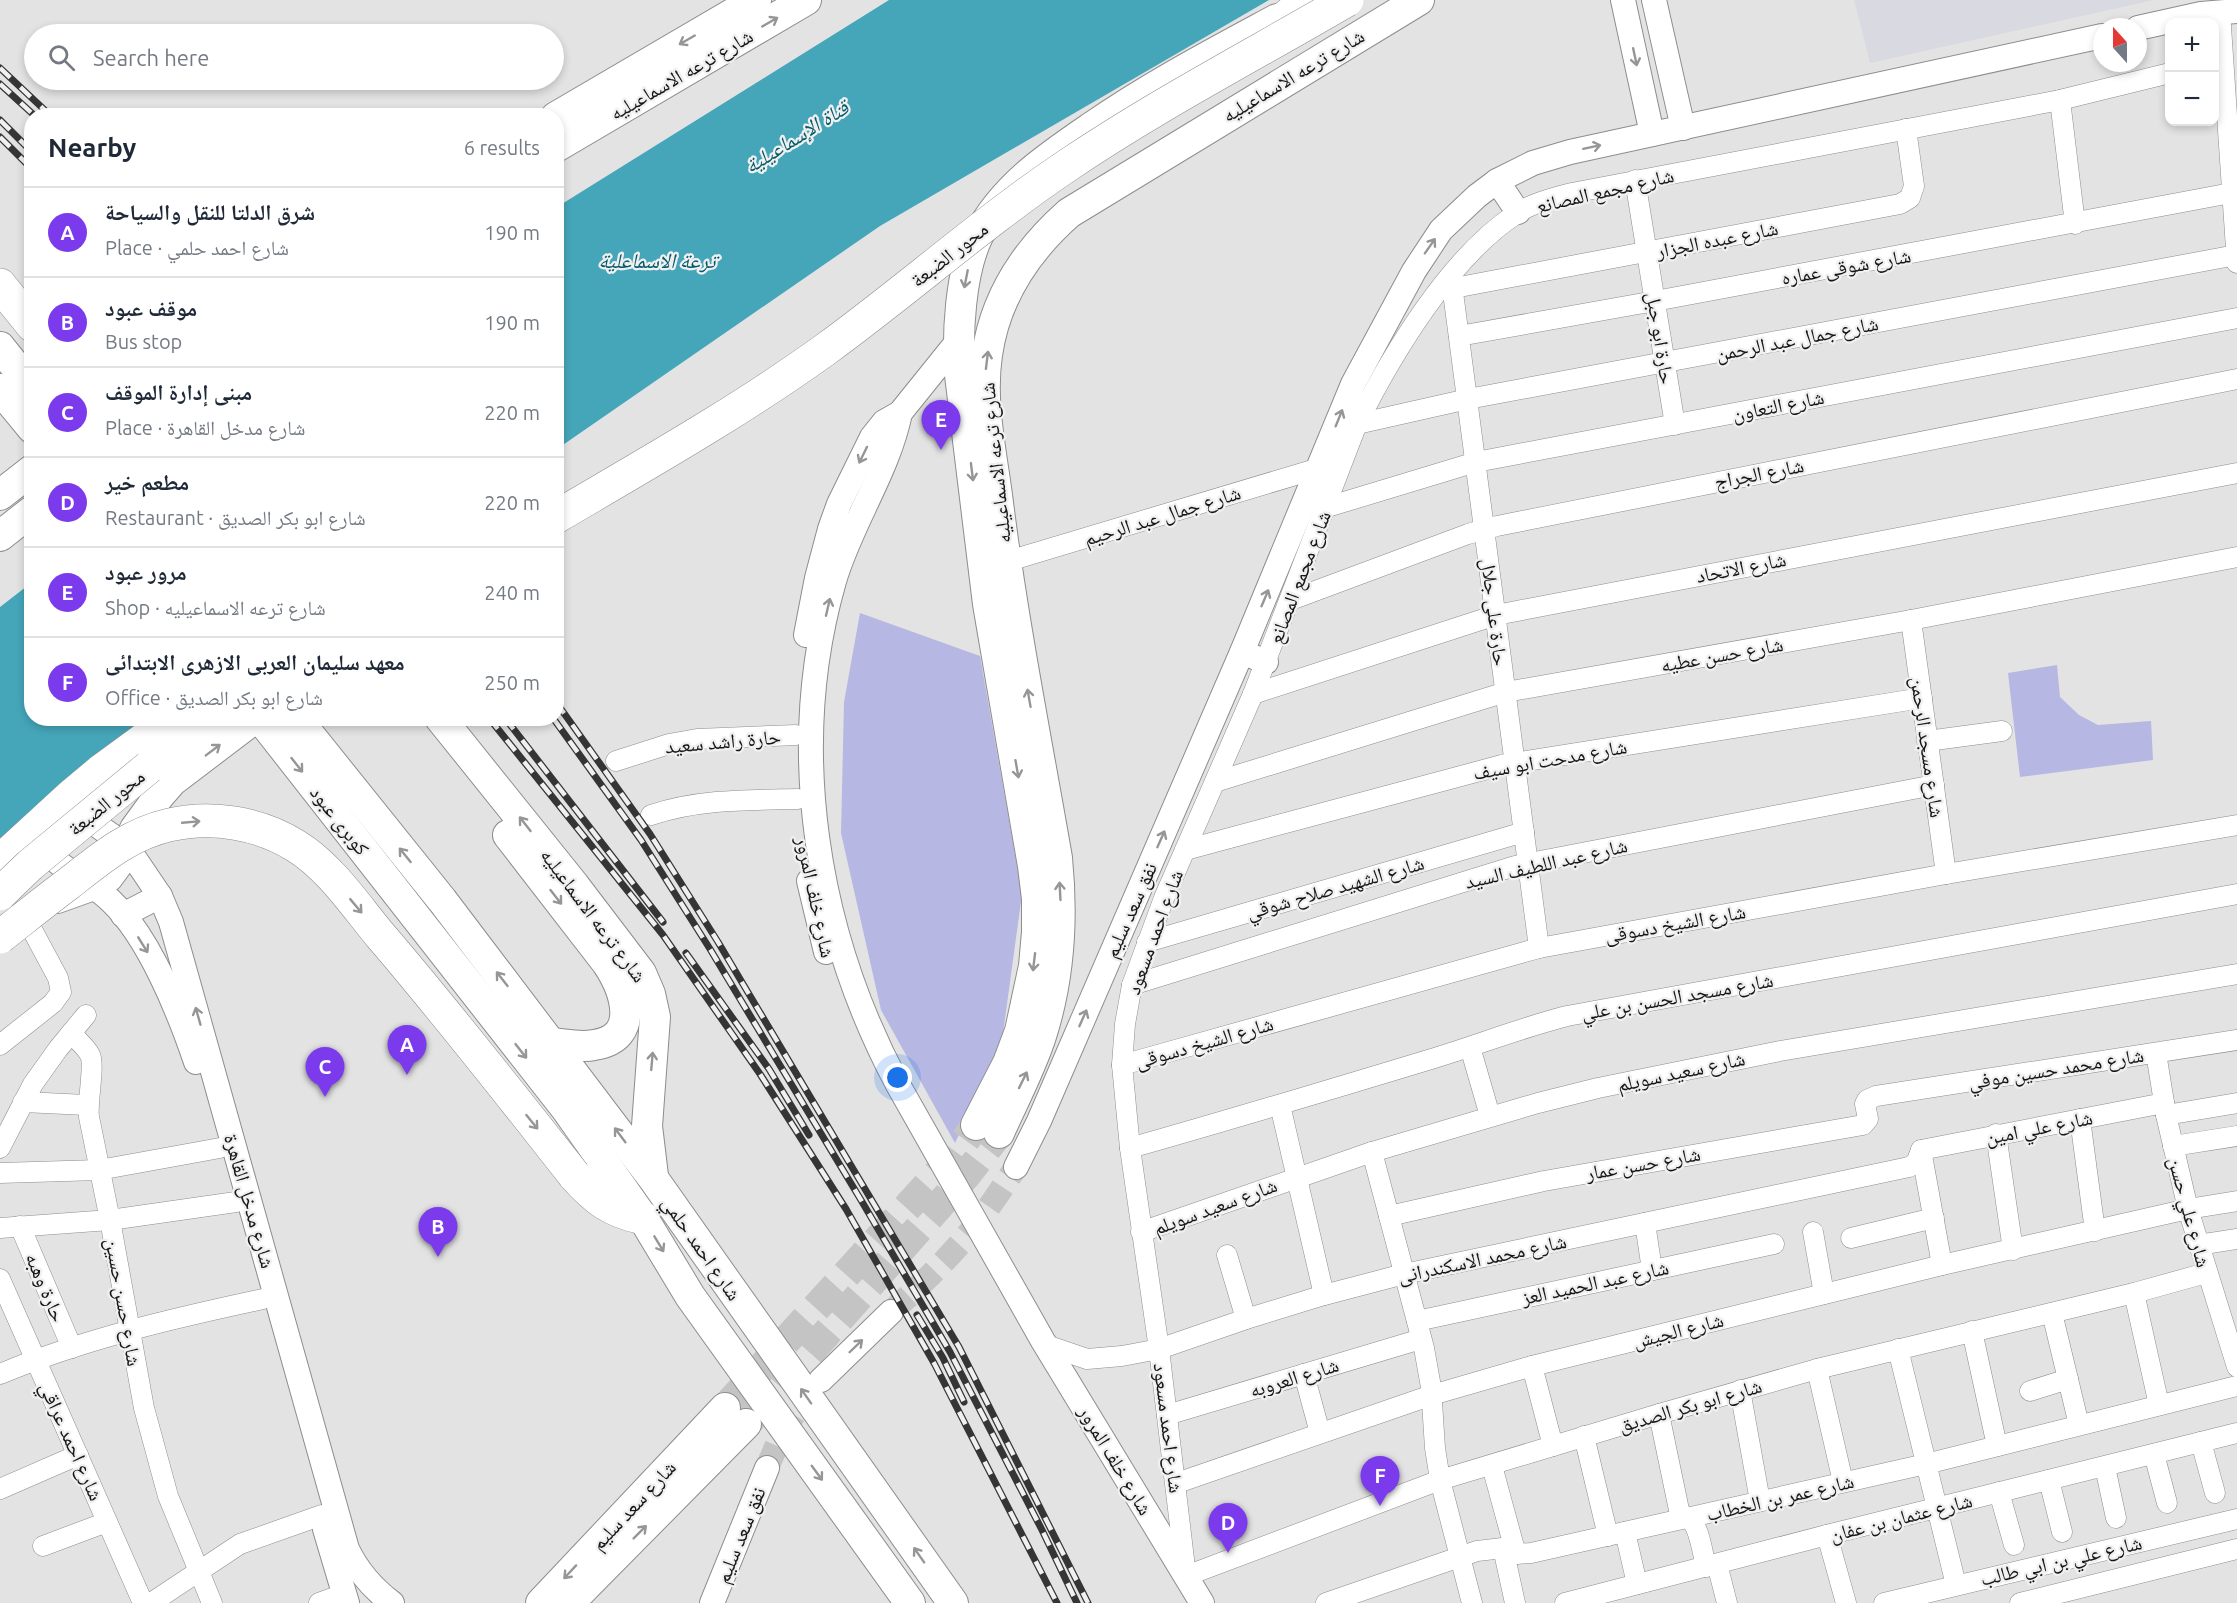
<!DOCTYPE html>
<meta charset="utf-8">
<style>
:root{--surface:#fff;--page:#f2f2f3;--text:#1f2937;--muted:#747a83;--line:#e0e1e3;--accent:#7c3aed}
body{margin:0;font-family:Ubuntu,"Noto Naskh Arabic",sans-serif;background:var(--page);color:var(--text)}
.controls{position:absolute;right:18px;top:18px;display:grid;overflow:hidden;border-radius:12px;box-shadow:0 3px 9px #0003}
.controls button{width:54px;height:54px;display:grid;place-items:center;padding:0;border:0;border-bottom:2px solid var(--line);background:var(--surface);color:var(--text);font:30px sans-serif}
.compass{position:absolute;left:2093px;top:18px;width:54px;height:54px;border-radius:50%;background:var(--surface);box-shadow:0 3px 9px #0003;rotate:339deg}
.you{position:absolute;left:898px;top:1078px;width:21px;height:21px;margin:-15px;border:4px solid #fff;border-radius:50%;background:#1a73e8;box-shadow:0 0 0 9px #1a73e833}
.badge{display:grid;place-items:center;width:39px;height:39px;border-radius:50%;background:var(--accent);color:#fff;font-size:20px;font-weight:700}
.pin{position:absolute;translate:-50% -50px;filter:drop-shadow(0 2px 3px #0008)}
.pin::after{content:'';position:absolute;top:32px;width:21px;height:18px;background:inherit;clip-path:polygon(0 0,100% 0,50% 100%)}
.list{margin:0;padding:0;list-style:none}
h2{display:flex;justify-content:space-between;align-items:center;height:78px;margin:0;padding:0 24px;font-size:26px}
h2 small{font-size:20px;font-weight:400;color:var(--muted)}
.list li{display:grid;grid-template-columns:39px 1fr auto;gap:18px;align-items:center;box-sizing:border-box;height:90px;padding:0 24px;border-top:2px solid var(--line)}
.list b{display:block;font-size:22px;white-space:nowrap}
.list p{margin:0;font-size:20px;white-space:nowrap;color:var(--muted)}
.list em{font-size:20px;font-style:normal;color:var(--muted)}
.icon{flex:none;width:33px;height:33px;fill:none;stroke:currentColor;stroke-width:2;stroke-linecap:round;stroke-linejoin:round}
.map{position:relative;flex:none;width:2237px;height:1603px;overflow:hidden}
.search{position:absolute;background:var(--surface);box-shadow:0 3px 9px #0003;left:24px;top:24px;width:540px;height:66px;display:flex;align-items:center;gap:15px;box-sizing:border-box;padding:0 21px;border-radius:33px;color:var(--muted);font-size:22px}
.panel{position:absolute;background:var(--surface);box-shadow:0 3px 9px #0003;left:24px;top:108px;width:540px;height:618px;border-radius:24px}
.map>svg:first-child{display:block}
.built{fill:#d9d9e2}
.green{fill:#b6b7e3}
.water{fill:#45a6ba}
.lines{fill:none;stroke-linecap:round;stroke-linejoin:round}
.tertiary-tunnel{stroke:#c4c4c5;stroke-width:24;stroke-dasharray:24 12;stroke-linecap:butt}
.primary-tunnel{stroke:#c4c4c5;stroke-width:30;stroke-dasharray:30 15;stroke-linecap:butt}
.minor-casing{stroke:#8d8d8e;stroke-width:21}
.tertiary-casing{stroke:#8d8d8e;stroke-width:26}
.primary-casing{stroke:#8d8d8e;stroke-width:32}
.motorway-casing{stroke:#8d8d8e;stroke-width:34}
.minor{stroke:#fff;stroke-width:20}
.tertiary{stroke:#fff;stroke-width:24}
.primary{stroke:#fff;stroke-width:30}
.motorway{stroke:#fff;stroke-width:33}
.rail-casing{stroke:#353536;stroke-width:7}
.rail{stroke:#f0f0f1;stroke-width:4.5;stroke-dasharray:14;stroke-linecap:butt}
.motorway-bridge-casing{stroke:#8d8d8e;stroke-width:34;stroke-linecap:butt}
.motorway-bridge{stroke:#fff;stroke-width:33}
.oneway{stroke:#969697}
.labels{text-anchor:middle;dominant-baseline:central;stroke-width:4.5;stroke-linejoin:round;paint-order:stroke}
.street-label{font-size:20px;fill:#161617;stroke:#f0f0f1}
.water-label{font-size:21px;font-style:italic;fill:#055a69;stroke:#f0f0f1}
</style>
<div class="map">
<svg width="2237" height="1603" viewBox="0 0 2237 1603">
<rect width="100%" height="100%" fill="#e3e3e4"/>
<polygon class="built" points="1854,0 2154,0 1870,63"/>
<g class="green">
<polygon points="860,613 980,656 1022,894 1001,1048 955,1143 881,1010 841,833 844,702"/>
<polygon points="2057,665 2060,697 2079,715 2098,725 2151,721 2153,760 2020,777 2008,673"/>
</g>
<g class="water">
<polygon points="889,0 1269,0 880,226 557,449 557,207"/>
<polygon points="31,583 32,718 166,719 0,843 0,607"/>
</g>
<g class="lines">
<g class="tertiary-tunnel">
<path d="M891,1312C914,1291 937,1270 958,1246C980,1222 998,1194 1016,1167"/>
<path d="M767,1468C780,1436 795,1408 818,1383"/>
</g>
<g class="primary-tunnel">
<polyline points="725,1408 953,1157 976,1125"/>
<polyline points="750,1420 967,1174 999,1133"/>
</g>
<defs>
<g id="minor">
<polyline points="2220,12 2237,263"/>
<path d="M2170,73L2060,100L1572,193C1553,198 1532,203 1516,214C1450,257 1392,354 1357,424L1253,694L1164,898L1132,985L1125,1024L1122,1065L1130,1148L1159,1349L1186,1576L1440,1480L1659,1414L1817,1369L2134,1293L2206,1273"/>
<polyline points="2060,100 2075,224"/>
<polyline points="1635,180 1675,425"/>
<polyline points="1451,277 1539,948"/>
<polyline points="1454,288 1900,204 1910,198 1914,186 1906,129"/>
<polyline points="1459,336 1655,301 2231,193"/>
<polyline points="1357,424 1468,399 2236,255"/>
<polyline points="1324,508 1476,462 2237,318"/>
<polyline points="1005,562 1319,468"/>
<polyline points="1291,600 1468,534 1497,526 2237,379"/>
<polyline points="1911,620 1946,874"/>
<polyline points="1253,694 1496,615 2237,473"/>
<polyline points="1927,741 2002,731"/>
<polyline points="616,761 669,744 697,739 796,735"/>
<polyline points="1215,782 1506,692 1911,620 2237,557"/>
<path d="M651,815C699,799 748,800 798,799"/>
<polyline points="1185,850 1502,765 1922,698"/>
<polyline points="1147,942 1524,832"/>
<polyline points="1132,985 1515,866 1934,785"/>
<path d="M71,1033C77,1040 86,1047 90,1055C95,1065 87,1102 89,1117L110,1220L144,1408L168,1496L212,1603"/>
<polyline points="0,1045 53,1003 61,992 58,978 29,924"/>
<polyline points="1470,1047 1490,1116"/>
<polyline points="2156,1053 2166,1115 2188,1209 2237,1367"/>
<polyline points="1122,1065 1539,948 1946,874 2237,825"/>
<polyline points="23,1102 87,1105"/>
<polyline points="1280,1105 1324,1295"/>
<polyline points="2166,1115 2237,1103"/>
<polyline points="2080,1119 2095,1231"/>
<polyline points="1996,1134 2013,1250"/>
<polyline points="2173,1146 2237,1136"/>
<polyline points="0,1148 33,1084 58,1049 86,1015"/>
<path d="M1130,1148C1229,1120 1329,1090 1428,1060C1475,1046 1520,1028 1567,1016L2237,894"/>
<polyline points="1921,1150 1942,1265"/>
<polyline points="1372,1152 1424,1348 1431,1387 1435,1448 1440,1480 1472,1603"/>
<polyline points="0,1173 99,1170 220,1148"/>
<polyline points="1389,1216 1544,1181 1863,1125 1868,1119 1865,1104 1867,1100 1876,1096 2237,1040"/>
<polyline points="1645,1223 1652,1270"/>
<polyline points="20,1226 72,1348"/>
<polyline points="0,1228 110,1220 236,1202"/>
<polyline points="1141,1232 1372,1152 1538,1103 1598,1088 1780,1051 2237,974"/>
<polyline points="1813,1232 1824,1294"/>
<polyline points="1851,1238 1934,1218"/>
<polyline points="2198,1245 2237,1239"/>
<polyline points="1227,1255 1246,1319"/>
<polyline points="0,1279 143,1603"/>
<polyline points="2134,1293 2159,1405"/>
<polyline points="2052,1313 2079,1425"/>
<polyline points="1417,1321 1774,1244"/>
<polyline points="1972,1331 1997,1446"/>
<polyline points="1046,1345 1087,1359 1122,1356 1159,1349 1246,1319 1324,1295 1404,1274 1909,1167 1916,1163 1921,1150 2164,1103"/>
<polyline points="1898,1349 1956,1585"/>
<polyline points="1532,1366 1553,1446"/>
<polyline points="1817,1369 1843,1482"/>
<path d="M0,1374C84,1339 174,1318 263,1299"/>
<polyline points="1304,1374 1320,1433"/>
<polyline points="1740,1390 1760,1501"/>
<polyline points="2030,1391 2068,1379"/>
<path d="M1659,1414L1679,1510C1683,1518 1689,1517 1693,1523C1700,1532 1703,1555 1706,1567"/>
<polyline points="1167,1415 1421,1339"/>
<polyline points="1584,1436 1608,1536"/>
<polyline points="2201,1442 2215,1493"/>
<polyline points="2154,1454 2167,1503"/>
<polyline points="1492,1466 1516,1554"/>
<polyline points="2105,1467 2116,1518"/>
<polyline points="2049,1480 2062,1532"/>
<polyline points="1177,1483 1432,1395 1532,1366 1942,1265 2188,1209 2237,1201"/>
<polyline points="0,1489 78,1455"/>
<polyline points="1999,1492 2014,1545"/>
<polyline points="1625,1532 1637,1584"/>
<polyline points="1827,1535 1846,1603"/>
<polyline points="43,1546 107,1522"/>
<polyline points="1503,1548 1515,1603"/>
<polyline points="1717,1564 1727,1603"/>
<polyline points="151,1603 240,1544 322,1515"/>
<polyline points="319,1603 344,1594"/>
<polyline points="1326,1603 1477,1551 1503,1548 1516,1554 1531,1553 1926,1464 2237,1386"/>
<polyline points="1565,1603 1827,1535 2237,1433"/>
<polyline points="1884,1603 2237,1519"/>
<polyline points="2020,1603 2237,1549"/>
</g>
<g id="tertiary">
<polyline points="1623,0 1652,134"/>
<polyline points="1654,0 1683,128"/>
<polyline points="2138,28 2201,14 2237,11"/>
<polyline points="1497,181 1518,212"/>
<path d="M900,413C888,472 851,523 834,581C786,748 816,931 897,1083L1043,1341L1202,1603"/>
<polyline points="806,635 817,578 830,529 839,504 872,437 884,422 900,413 958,341"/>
<polyline points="1242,652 1266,662"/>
<path d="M81,814L115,838L135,859L160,896L171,922L347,1549C358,1572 372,1588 392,1603"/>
<path d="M43,847C61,871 90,880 111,901C149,937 179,1012 196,1062"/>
<polyline points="809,881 826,952"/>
<polyline points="123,915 160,896"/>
<polyline points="1016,1167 1039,1121 1242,652 1353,384 1414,271 1441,230 1477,196 1497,181 1533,163 1570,152 2102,36"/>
<polyline points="821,1380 891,1312"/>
<polyline points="325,1529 347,1603"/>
<polyline points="712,1603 767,1468"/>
</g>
<g id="primary">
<polyline points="556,117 756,0"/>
<polyline points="556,147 806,0"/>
<polyline points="0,347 32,387"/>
<polyline points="0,389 32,428"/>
<polyline points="0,495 32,470"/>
<polyline points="0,536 32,511"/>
<polyline points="260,718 567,1110 643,1218 690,1296 910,1603"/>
<polyline points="296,718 442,900 655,1181 953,1603"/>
<polyline points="440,718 574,885 641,973 650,994 655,1017 647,1126 653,1176"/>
<path d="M508,835L607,963C625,990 642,1038 594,1045C580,1048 565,1044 551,1043"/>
<polyline points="57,898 99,883 108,877 122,858 135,829 159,796 172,781 255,718"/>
<path d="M976,1125L1008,1063L1020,1031L1034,966L1037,932V899L1033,866L988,604L960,375C957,335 960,273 978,236C1003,187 1048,157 1092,127C1151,86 1214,53 1277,19"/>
<path d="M999,1133C1013,1101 1030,1070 1041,1036C1060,977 1063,918 1057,858C1036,737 1012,617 997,495C991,450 980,401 987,355C995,298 1026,251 1069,213L1419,0"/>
<polyline points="541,1603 725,1408"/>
<polyline points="569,1603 746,1424"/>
</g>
<g id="motorway">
<polyline points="1258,40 1298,7"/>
<polyline points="0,285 32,325"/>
<polyline points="149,767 218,718"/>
<polyline points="0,861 71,796 102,770 173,718"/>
<path d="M574,1175C596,1200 611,1211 643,1218"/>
</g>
</defs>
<use href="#minor" class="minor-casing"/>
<use href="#tertiary" class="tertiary-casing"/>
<use href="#primary" class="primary-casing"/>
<use href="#motorway" class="motorway-casing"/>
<use href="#minor" class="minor"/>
<use href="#tertiary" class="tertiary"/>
<use href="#primary" class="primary"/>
<use href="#motorway" class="motorway"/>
<defs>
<g id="rail">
<polyline points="0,68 51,116"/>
<polyline points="0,84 35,116"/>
<polyline points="0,120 32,152"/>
<polyline points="0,137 32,169"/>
<polyline points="556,702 650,834 718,942 959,1347 1088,1603"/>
<polyline points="489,718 663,935 760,1074 846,1209 934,1363 1057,1603"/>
<polyline points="505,718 663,922"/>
<polyline points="553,718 641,840 710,949 861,1200 950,1352 1042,1530 1077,1603"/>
<polyline points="686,953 769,1069 809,1135"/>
<polyline points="917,1315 943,1358 964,1402"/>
</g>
</defs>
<use href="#rail" class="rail-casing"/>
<use href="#rail" class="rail"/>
<defs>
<g id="motorway-bridge">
<path d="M556,517C648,463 740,411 826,349C907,290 982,223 1065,167C1155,106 1253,55 1347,0"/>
<polyline points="0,894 30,865 149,767"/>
<path d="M0,937C23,919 45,901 68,884C100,859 129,834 169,825C212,815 259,823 296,846C330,867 355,905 380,935C447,1013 510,1094 574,1175"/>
</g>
</defs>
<use href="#motorway-bridge" class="motorway-bridge-casing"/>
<use href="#motorway-bridge" class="motorway-bridge"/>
</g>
<defs><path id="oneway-shaft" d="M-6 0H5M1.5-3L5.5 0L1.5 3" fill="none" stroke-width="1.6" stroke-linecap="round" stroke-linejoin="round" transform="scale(1.5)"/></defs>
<g class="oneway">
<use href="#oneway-shaft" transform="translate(770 22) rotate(-30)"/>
<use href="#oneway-shaft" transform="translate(687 40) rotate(150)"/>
<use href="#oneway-shaft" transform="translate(1635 57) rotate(78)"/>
<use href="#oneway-shaft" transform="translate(1592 147) rotate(-12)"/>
<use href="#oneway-shaft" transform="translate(1430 246) rotate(-55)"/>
<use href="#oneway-shaft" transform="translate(966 279) rotate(101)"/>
<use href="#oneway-shaft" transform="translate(987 360) rotate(-83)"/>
<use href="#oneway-shaft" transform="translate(1339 418) rotate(-68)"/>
<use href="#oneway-shaft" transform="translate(863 455) rotate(116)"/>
<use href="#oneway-shaft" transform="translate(972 472) rotate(83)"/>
<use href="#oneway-shaft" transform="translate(1265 598) rotate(-67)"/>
<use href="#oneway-shaft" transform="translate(828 607) rotate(-77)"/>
<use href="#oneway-shaft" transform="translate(1029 698) rotate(-100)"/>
<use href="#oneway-shaft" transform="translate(213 750) rotate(-37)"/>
<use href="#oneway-shaft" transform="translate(297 765) rotate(52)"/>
<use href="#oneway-shaft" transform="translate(1017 769) rotate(80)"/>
<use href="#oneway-shaft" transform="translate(191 822) rotate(-5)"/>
<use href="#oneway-shaft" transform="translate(525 824) rotate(-128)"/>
<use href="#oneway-shaft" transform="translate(1161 839) rotate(-66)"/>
<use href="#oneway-shaft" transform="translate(405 855) rotate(-129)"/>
<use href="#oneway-shaft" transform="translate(1060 891) rotate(-93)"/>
<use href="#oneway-shaft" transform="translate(556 897) rotate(52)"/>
<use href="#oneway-shaft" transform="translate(356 906) rotate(50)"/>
<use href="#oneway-shaft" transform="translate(143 945) rotate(58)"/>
<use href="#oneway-shaft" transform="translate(1034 962) rotate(97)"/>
<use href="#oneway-shaft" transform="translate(502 979) rotate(-128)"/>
<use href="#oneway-shaft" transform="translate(198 1016) rotate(-106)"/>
<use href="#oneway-shaft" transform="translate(1083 1018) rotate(-66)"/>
<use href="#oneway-shaft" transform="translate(521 1051) rotate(52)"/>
<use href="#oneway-shaft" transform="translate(652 1061) rotate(-85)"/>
<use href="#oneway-shaft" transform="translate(1023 1080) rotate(-64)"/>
<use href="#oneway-shaft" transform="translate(532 1122) rotate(51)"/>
<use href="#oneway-shaft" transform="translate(620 1135) rotate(-127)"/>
<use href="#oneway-shaft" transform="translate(659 1244) rotate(59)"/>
<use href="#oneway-shaft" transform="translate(856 1346) rotate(-44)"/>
<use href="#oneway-shaft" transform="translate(806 1396) rotate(-125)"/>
<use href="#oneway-shaft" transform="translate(817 1473) rotate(54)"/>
<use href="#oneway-shaft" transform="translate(640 1532) rotate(-45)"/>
<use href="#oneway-shaft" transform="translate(919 1555) rotate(-125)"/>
<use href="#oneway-shaft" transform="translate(570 1572) rotate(133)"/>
</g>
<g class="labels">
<g class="street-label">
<text transform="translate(681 74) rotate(-30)">شارع ترعه الاسماعيليه</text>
<text transform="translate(1293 75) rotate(-31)">شارع ترعه الاسماعيليه</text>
<text transform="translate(1605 190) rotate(-13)">شارع مجمع المصانع</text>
<text transform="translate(1717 239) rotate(-11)">شارع عبده الجزار</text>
<text transform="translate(949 254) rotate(-38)">محور الضبعة</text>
<text transform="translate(1846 266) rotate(-10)">شارع شوقى عماره</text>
<text transform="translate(1661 338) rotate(81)">حارة ابو جبل</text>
<text transform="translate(1797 338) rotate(-11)">شارع جمال عبد الرحمن</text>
<text transform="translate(1778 405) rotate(-11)">شارع التعاون</text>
<text transform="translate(995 463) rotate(-96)">شارع ترعه الاسماعيليه</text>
<text transform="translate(1759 473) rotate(-11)">شارع الجراج</text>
<text transform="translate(1162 515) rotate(-17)">شارع جمال عبد الرحيم</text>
<text transform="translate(1741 567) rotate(-11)">شارع الاتحاد</text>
<text transform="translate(1299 577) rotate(-69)">شارع مجمع المصانع</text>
<text transform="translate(1495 612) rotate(83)">حارة على جلال</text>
<text transform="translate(1722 654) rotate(-10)">شارع حسن عطيه</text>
<text transform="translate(723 741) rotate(-5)">حارة راشد سعيد</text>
<text transform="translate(1928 747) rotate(82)">شارع مسجد الرحمن</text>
<text transform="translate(1550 759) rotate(-10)">شارع مدحت ابو سيف</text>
<text transform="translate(106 802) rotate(-39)">محور الضبعة</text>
<text transform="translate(340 820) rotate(52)">كوبرى عبود</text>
<text transform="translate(1546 863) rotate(-13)">شارع عبد اللطيف السيد</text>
<text transform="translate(1335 887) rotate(-16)">شارع الشهيد صلاح شوقي</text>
<text transform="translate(816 897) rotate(78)">شارع خلف المرور</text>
<text transform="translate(1130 910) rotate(-66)">نفق سعد سليم</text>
<text transform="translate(594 915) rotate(53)">شارع ترعه الاسماعيليه</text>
<text transform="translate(1675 923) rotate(-10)">شارع الشيخ دسوقى</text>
<text transform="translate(1154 932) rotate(-70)">شارع احمد مسعود</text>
<text transform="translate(1677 996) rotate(-10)">شارع مسجد الحسن بن علي</text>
<text transform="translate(1204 1042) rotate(-16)">شارع الشيخ دسوقى</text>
<text transform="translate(2056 1068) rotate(-9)">شارع محمد حسين موفي</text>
<text transform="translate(1681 1071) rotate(-12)">شارع سعيد سويلم</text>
<text transform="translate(2039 1127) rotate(-11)">شارع علي امين</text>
<text transform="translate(1643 1163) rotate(-10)">شارع حسن عمار</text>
<text transform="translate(250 1201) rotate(74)">شارع مدخل القاهرة</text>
<text transform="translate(1215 1206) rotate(-20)">شارع سعيد سويلم</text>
<text transform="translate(2190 1212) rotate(75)">شارع علي حسن</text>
<text transform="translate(702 1248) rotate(55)">شارع احمد حلمي</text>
<text transform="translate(1482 1258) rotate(-12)">شارع محمد الاسكندرانى</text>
<text transform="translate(1595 1282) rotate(-12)">شارع عبد الحميد العز</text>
<text transform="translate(46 1287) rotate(67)">حارة وهبه</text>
<text transform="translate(124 1302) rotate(80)">شارع حسن حسين</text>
<text transform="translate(1678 1330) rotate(-14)">شارع الجيش</text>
<text transform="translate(1294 1377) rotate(-17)">شارع العروبه</text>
<text transform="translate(1690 1405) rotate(-16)">شارع ابو بكر الصديق</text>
<text transform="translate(1169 1428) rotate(83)">شارع احمد مسعود</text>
<text transform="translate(72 1441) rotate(66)">شارع احمد عراقي</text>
<text transform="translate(1116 1460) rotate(59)">شارع خلف المرور</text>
<text transform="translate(1780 1497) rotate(-13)">شارع عمر بن الخطاب</text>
<text transform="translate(633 1505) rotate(-47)">شارع سعد سليم</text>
<text transform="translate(1901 1517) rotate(-14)">شارع عثمان بن عفان</text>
<text transform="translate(740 1535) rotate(-68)">نفق سعد سليم</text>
<text transform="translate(2061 1560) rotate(-13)">شارع علي بن ابي طالب</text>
</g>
<g class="water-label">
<text transform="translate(796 136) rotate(-32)">قناة الإسماعيلية</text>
<text x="657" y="260">ترعة الاسماعلية</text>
</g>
</g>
</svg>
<div class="controls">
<button>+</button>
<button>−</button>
</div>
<svg class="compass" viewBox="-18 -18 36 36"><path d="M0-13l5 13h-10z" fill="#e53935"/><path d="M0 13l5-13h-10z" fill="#747a83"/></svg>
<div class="you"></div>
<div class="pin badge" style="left:407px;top:1075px">A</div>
<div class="pin badge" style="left:438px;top:1257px">B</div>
<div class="pin badge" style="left:325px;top:1097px">C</div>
<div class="pin badge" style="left:1228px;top:1553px">D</div>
<div class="pin badge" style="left:941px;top:450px">E</div>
<div class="pin badge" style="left:1380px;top:1506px">F</div>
<div class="search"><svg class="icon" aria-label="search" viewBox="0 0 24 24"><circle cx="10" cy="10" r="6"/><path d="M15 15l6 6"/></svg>Search here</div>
<section class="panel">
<h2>Nearby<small>6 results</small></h2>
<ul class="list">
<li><span class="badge">A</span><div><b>شرق الدلتا للنقل والسياحة</b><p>Place · شارع احمد حلمي</p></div><em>190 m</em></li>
<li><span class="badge">B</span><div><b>موقف عبود</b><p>Bus stop</p></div><em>190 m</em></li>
<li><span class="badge">C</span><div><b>مبنى إدارة الموقف</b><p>Place · شارع مدخل القاهرة</p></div><em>220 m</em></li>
<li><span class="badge">D</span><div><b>مطعم خير</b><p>Restaurant · شارع ابو بكر الصديق</p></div><em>220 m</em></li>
<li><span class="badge">E</span><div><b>مرور عبود</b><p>Shop · شارع ترعه الاسماعيليه</p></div><em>240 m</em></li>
<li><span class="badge">F</span><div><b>معهد سليمان العربى الازهرى الابتدائى</b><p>Office · شارع ابو بكر الصديق</p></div><em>250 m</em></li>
</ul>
</section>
</div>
